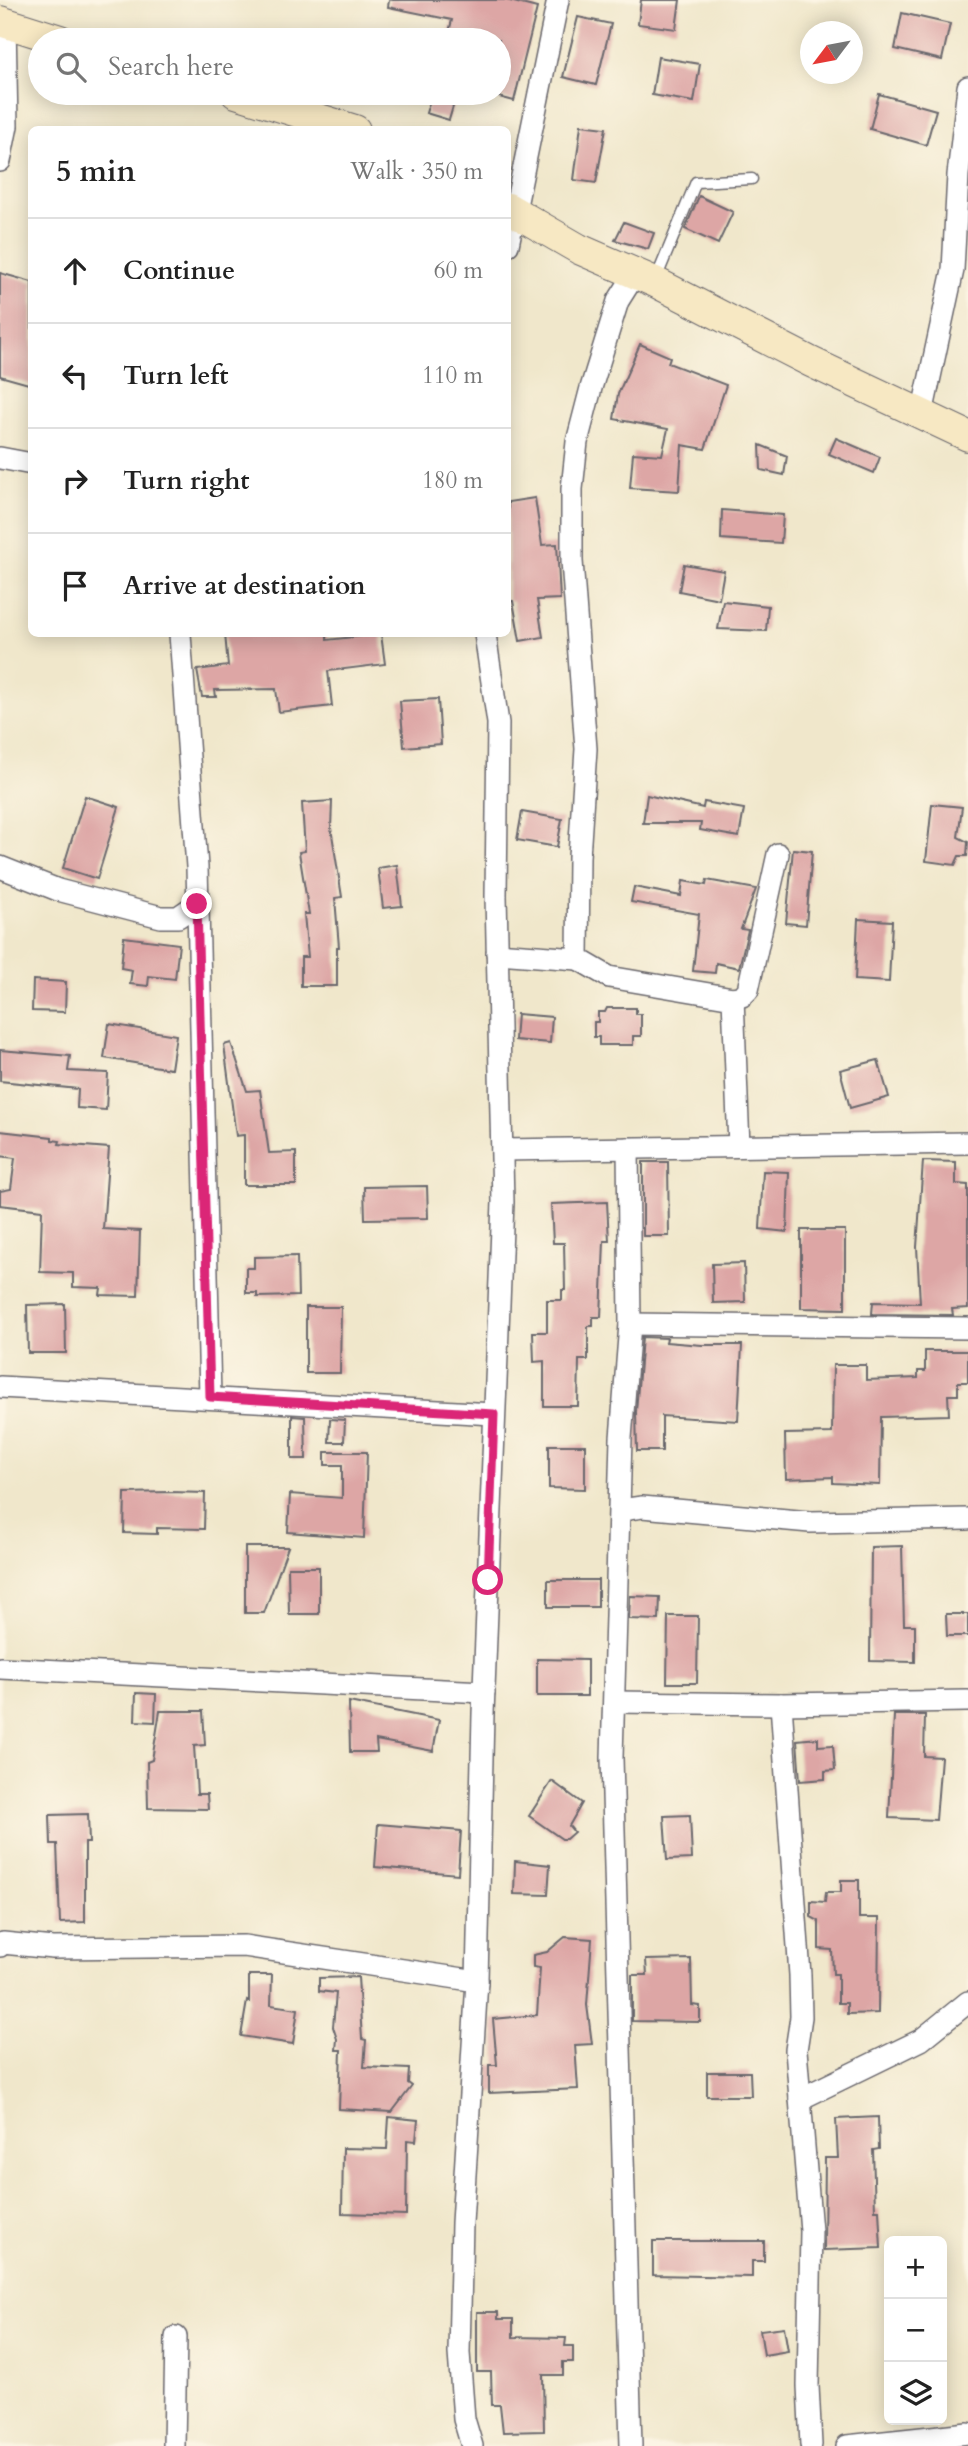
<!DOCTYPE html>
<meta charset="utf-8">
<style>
:root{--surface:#fff;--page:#f6f6f6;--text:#222;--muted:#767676;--line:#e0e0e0}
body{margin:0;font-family:Cardo,serif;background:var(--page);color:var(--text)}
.controls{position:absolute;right:21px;bottom:21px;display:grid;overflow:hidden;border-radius:10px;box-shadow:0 4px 18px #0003}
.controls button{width:63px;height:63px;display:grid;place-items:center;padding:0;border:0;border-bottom:2px solid var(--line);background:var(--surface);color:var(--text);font:35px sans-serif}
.compass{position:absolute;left:800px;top:21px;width:63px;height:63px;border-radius:50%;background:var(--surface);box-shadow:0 4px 18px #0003;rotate:238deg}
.stop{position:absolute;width:21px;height:21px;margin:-16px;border:5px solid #db2777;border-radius:50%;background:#fff}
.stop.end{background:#db2777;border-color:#fff;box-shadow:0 2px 7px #0008}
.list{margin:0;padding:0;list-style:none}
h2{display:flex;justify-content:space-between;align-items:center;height:91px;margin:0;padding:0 28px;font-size:30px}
h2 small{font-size:23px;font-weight:400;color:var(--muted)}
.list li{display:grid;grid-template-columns:46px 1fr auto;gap:21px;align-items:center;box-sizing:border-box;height:105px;padding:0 28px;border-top:2px solid var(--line)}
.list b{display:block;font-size:26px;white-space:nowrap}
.list em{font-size:23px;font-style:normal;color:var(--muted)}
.icon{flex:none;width:38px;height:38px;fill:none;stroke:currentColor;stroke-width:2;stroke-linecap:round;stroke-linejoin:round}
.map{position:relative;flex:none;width:968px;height:2446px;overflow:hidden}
.search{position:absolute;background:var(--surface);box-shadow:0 4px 18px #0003;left:28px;top:28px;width:483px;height:77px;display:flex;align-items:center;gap:18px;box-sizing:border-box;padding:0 24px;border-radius:38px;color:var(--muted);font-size:26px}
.panel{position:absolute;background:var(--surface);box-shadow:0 4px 18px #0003;left:28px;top:126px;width:483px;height:511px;border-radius:10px}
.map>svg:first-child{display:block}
.building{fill:#dda6a5}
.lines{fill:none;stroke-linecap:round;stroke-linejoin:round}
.lane-casing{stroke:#6a676d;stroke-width:13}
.street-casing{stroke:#6a676d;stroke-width:24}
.secondary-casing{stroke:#6a676d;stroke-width:32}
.lane{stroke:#fff;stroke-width:10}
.street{stroke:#fff;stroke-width:21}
.secondary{stroke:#f7e8c3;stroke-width:30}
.route{stroke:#db2777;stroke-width:9}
</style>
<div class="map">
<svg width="968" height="2446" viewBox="0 0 968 2446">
<rect width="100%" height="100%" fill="#fcf5e5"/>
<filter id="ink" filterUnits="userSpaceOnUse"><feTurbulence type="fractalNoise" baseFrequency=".0143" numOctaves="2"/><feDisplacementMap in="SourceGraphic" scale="14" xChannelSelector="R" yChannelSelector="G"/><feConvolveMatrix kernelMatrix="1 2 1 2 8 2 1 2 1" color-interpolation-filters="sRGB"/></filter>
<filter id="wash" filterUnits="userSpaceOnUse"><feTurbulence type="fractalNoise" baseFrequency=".00686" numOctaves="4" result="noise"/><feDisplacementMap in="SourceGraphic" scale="28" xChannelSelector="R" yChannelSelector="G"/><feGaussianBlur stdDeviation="1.57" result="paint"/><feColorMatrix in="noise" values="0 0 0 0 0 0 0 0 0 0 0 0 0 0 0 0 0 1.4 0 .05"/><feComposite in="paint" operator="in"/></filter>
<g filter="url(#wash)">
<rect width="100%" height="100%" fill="#f0e7cb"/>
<g id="blocks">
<g class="building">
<polygon points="389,0 506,0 537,8 514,101 499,97 499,40 447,40 452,20 388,7"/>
<polygon points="641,0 680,0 676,29 638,24"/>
<polygon points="902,13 950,24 942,60 895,49"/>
<polygon points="578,17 611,24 596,85 563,77"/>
<polygon points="658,57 700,64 694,102 652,95"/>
<polygon points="432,93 457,93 449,120 426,113"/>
<polygon points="879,94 936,110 926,145 870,129"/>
<polygon points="581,125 606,128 596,183 574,180"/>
<polygon points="699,196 733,212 718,244 685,229"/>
<polygon points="624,222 654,233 648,249 615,240"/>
<polygon points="0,273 32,282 32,385 0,376"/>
<polygon points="640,344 670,357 668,363 726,385 705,449 682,445 679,491 630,488 633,453 662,455 668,429 614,419 618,394"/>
<polygon points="836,438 880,457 874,473 829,454"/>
<polygon points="760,445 787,456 784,475 761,470"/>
<polygon points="535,498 542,545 557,544 560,599 537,600 543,637 520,641 513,601 508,601 508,502"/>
<polygon points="722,510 783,515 781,543 721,539"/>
<polygon points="684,564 724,571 719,599 679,591"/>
<polygon points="723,601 768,606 766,631 718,629"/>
<polygon points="225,634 327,634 327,640 381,634 385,664 328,671 332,706 279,712 276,689 215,690 216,697 202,697 197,670 228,666"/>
<polygon points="438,699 441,744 404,747 400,701"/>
<polygon points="647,795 703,808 704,802 744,809 739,837 700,830 701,823 643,823"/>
<polygon points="85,796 119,807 97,879 63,868"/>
<polygon points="332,801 331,828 342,897 335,898 339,947 337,947 337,986 301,986 301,957 308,957 304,914 309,914 299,852 305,851 302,803"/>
<polygon points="932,804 962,807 958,837 968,842 967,856 959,856 955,865 926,861"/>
<polygon points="522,812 562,819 557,847 517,840"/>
<polygon points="793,849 812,851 806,925 786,923"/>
<polygon points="397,865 402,906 383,908 378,868"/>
<polygon points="707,880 756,889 741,929 748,930 739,968 716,963 715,973 693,971 699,914 631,902 634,887 681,896 683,881 706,885"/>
<polygon points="858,919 892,921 889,982 855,980"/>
<polygon points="124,937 179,944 175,979 149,976 148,986 130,984 132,970 121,968"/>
<polygon points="33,980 66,982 65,1012 32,1011"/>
<polygon points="607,1008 636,1008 636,1014 641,1014 641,1036 633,1036 633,1045 599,1045 599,1037 594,1037 594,1022 598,1022 598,1012 605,1012"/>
<polygon points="517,1014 552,1017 550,1043 515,1040"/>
<polygon points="109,1024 176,1035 171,1069 104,1058"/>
<polygon points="231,1043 247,1091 260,1090 269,1153 296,1152 296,1185 244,1185 244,1135 236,1136 224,1045"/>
<polygon points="0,1050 70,1056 68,1071 108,1073 106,1110 77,1108 78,1089 0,1081"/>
<polygon points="878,1060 889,1097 850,1108 840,1070"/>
<polygon points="0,1131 52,1137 52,1140 60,1141 59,1144 109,1148 103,1229 140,1231 138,1296 100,1295 101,1288 73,1287 73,1273 40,1272 42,1210 0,1205 0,1191 11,1189 15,1158 0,1156"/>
<polygon points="923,1161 956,1162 956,1184 968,1185 968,1308 952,1309 953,1315 872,1314 873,1302 920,1303 917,1247"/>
<polygon points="643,1162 668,1162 669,1236 643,1236"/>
<polygon points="763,1171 789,1172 787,1232 760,1229"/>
<polygon points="427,1186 428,1218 365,1219 364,1187"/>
<polygon points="607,1202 609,1241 604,1241 601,1317 593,1317 593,1326 588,1326 588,1360 579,1360 578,1406 544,1406 544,1361 534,1362 533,1332 547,1332 547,1300 562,1300 562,1290 565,1290 564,1243 553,1243 551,1204"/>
<polygon points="801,1230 845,1230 845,1309 801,1308"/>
<polygon points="297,1256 298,1296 257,1297 257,1293 246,1293 246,1268 254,1268 254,1257"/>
<polygon points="744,1263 745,1302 713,1303 712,1264"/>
<polygon points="65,1304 66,1353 28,1353 27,1305"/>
<polygon points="306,1307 341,1307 340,1373 306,1373"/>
<polygon points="642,1337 667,1338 666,1342 702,1345 742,1345 738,1421 662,1416 662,1451 637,1451 636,1412"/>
<polygon points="925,1351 968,1351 968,1382 958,1382 958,1395 948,1395 949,1415 881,1417 880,1485 833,1483 833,1477 786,1479 785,1434 832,1433 833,1365 866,1365 866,1380 918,1378 918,1371 925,1371"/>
<polygon points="292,1416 305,1417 306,1459 292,1459"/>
<polygon points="330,1419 345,1420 344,1442 329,1442"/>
<polygon points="549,1445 585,1445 585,1489 549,1488"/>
<polygon points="325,1452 367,1452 364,1538 288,1532 290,1494 342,1498 342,1465 325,1465"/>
<polygon points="170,1492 205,1493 204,1529 157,1528 157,1534 124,1533 125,1493"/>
<polygon points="902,1546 904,1625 915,1625 915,1662 870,1661 871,1547"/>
<polygon points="245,1547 288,1547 264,1613 245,1613"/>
<polygon points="288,1567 319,1567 319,1614 289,1614"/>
<rect x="548" y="1580" width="50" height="27"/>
<polygon points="630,1596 660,1597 659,1620 629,1619"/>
<polygon points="946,1614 968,1614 968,1636 947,1636"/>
<polygon points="668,1616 698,1616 697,1683 667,1683"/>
<polygon points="537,1659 587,1660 587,1696 537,1696"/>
<polygon points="136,1693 156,1694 155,1722 135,1721"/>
<polygon points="349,1702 439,1720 433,1751 376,1740 377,1752 350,1752"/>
<polygon points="160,1711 203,1711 205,1745 194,1746 197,1794 207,1794 208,1809 148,1808 147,1762 152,1760"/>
<polygon points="894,1715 925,1715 924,1756 941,1757 936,1820 889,1818"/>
<polygon points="818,1738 818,1746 833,1745 835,1770 825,1771 825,1779 800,1781 797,1740"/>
<polygon points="552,1781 582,1803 569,1826 574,1832 566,1839 562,1839 529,1816"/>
<polygon points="88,1814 89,1843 85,1843 85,1922 60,1923 57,1844 51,1844 50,1815"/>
<polygon points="690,1815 692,1859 667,1860 664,1816"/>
<polygon points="378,1824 461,1831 458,1874 375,1867"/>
<polygon points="515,1861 550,1865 548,1895 514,1894"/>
<polygon points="841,1880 859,1880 859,1918 879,1918 878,2013 847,2014 847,2003 838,2003 838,1974 833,1974 832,1950 819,1949 819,1921 811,1917 811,1901 825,1902 826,1892 841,1892"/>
<polygon points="565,1937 592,1939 587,2005 592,2044 575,2045 578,2089 489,2093 489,2065 497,2065 493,2019 537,2015 540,1968 533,1967 533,1955 547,1952"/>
<polygon points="691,1959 692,2005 700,2006 700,2022 632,2021 632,1975 647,1975 646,1960"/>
<polygon points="249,1975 272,1975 271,2005 298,2009 293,2044 241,2036 247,2001 249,2002"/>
<polygon points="358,1977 362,2039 366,2040 364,2067 409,2069 408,2083 412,2086 392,2112 339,2109 341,2050 336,2050 337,2039 333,2027 336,1993 319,1991 319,1978"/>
<polygon points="707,2072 750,2072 751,2096 707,2096"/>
<polygon points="389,2117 418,2120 416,2141 407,2140 406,2215 342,2213 343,2148 387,2149"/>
<polygon points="878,2117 879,2149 873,2150 875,2210 879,2210 881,2248 824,2250 825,2158 838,2158 836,2119"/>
<polygon points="653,2241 764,2241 764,2261 752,2261 752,2277 653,2275"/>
<polygon points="477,2312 498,2312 498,2319 513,2319 513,2337 566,2338 565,2346 573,2346 573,2362 563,2362 563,2375 543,2375 544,2431 503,2432 500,2405 492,2405 491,2372 477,2372"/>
<polygon points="784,2327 788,2351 764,2355 760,2330"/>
</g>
</g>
</g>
<g filter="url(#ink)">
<use href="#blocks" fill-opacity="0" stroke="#6a676d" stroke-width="2"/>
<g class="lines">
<defs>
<polyline id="lane" points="656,279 696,182 752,179"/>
<g id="street">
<polyline points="0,161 7,126 5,22"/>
<polyline points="508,245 558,0"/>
<polyline points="635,274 618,301 591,388 577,442 572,489 572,561 586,749 579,857 578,959 609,977 733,998 739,1146"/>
<polyline points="922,414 953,270 958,175 968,87"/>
<polyline points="0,458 32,464"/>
<polyline points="180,634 197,867 210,1397"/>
<polyline points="0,867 58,890 161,917 178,917 197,904"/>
<polyline points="497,953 578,959"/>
<polyline points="733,998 742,996 748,990 778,854"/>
<polyline points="628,1148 630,1324 621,1438 612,1758 631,2446"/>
<polyline points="502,1150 968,1143"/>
<polyline points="630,1324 968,1328"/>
<polyline points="0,1387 494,1414"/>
<polyline points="621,1510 642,1507 810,1522 968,1519"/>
<polyline points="0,1668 484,1692"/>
<polyline points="615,1702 781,1704 968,1701"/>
<polyline points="781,1704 800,1975 801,2017 796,2050 811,2231 808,2386 811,2445"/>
<polyline points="0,1946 3,1943 53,1948 244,1946 477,1981"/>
<polyline points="800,2099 921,2040 968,2002"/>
<polyline points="174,2446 176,2337"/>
<polyline points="472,2446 464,2419 459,2353 462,2223 477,1981 483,1714 503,1202 496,896 498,723 485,634"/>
<polyline points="847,2446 968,2433"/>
</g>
<g id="secondary">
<polyline points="0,21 60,40"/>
<polyline points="236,93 355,130"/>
<polyline points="508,208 579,249 655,282 811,362 968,436"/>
</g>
</defs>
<use href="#lane" class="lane-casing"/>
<use href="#street" class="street-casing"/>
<use href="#secondary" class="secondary-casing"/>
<use href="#lane" class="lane"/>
<use href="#street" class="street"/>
<use href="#secondary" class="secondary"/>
</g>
</g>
<g class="lines" filter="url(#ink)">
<polyline class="route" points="197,904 210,1397 494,1414 488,1580"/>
</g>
</svg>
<div class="controls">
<button>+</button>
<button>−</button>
<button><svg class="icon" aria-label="layers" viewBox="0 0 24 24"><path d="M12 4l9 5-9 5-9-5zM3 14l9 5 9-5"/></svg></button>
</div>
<svg class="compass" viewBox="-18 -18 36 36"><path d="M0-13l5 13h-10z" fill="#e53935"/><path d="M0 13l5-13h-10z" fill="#767676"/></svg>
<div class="stop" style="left:488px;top:1580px"></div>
<div class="stop end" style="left:197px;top:904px"></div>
<div class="search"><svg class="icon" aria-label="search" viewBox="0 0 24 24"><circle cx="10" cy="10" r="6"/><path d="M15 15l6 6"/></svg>Search here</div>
<section class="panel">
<h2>5 min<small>Walk · 350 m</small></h2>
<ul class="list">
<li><svg class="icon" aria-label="ahead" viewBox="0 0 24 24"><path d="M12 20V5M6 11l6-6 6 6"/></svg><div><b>Continue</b></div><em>60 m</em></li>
<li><svg class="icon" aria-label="left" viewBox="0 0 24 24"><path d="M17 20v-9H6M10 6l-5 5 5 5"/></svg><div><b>Turn left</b></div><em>110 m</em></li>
<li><svg class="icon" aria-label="right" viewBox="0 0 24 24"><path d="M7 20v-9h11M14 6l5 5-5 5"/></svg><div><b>Turn right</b></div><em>180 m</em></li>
<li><svg class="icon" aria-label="arrive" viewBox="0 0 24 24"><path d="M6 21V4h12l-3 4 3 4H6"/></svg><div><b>Arrive at destination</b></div></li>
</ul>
</section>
</div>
